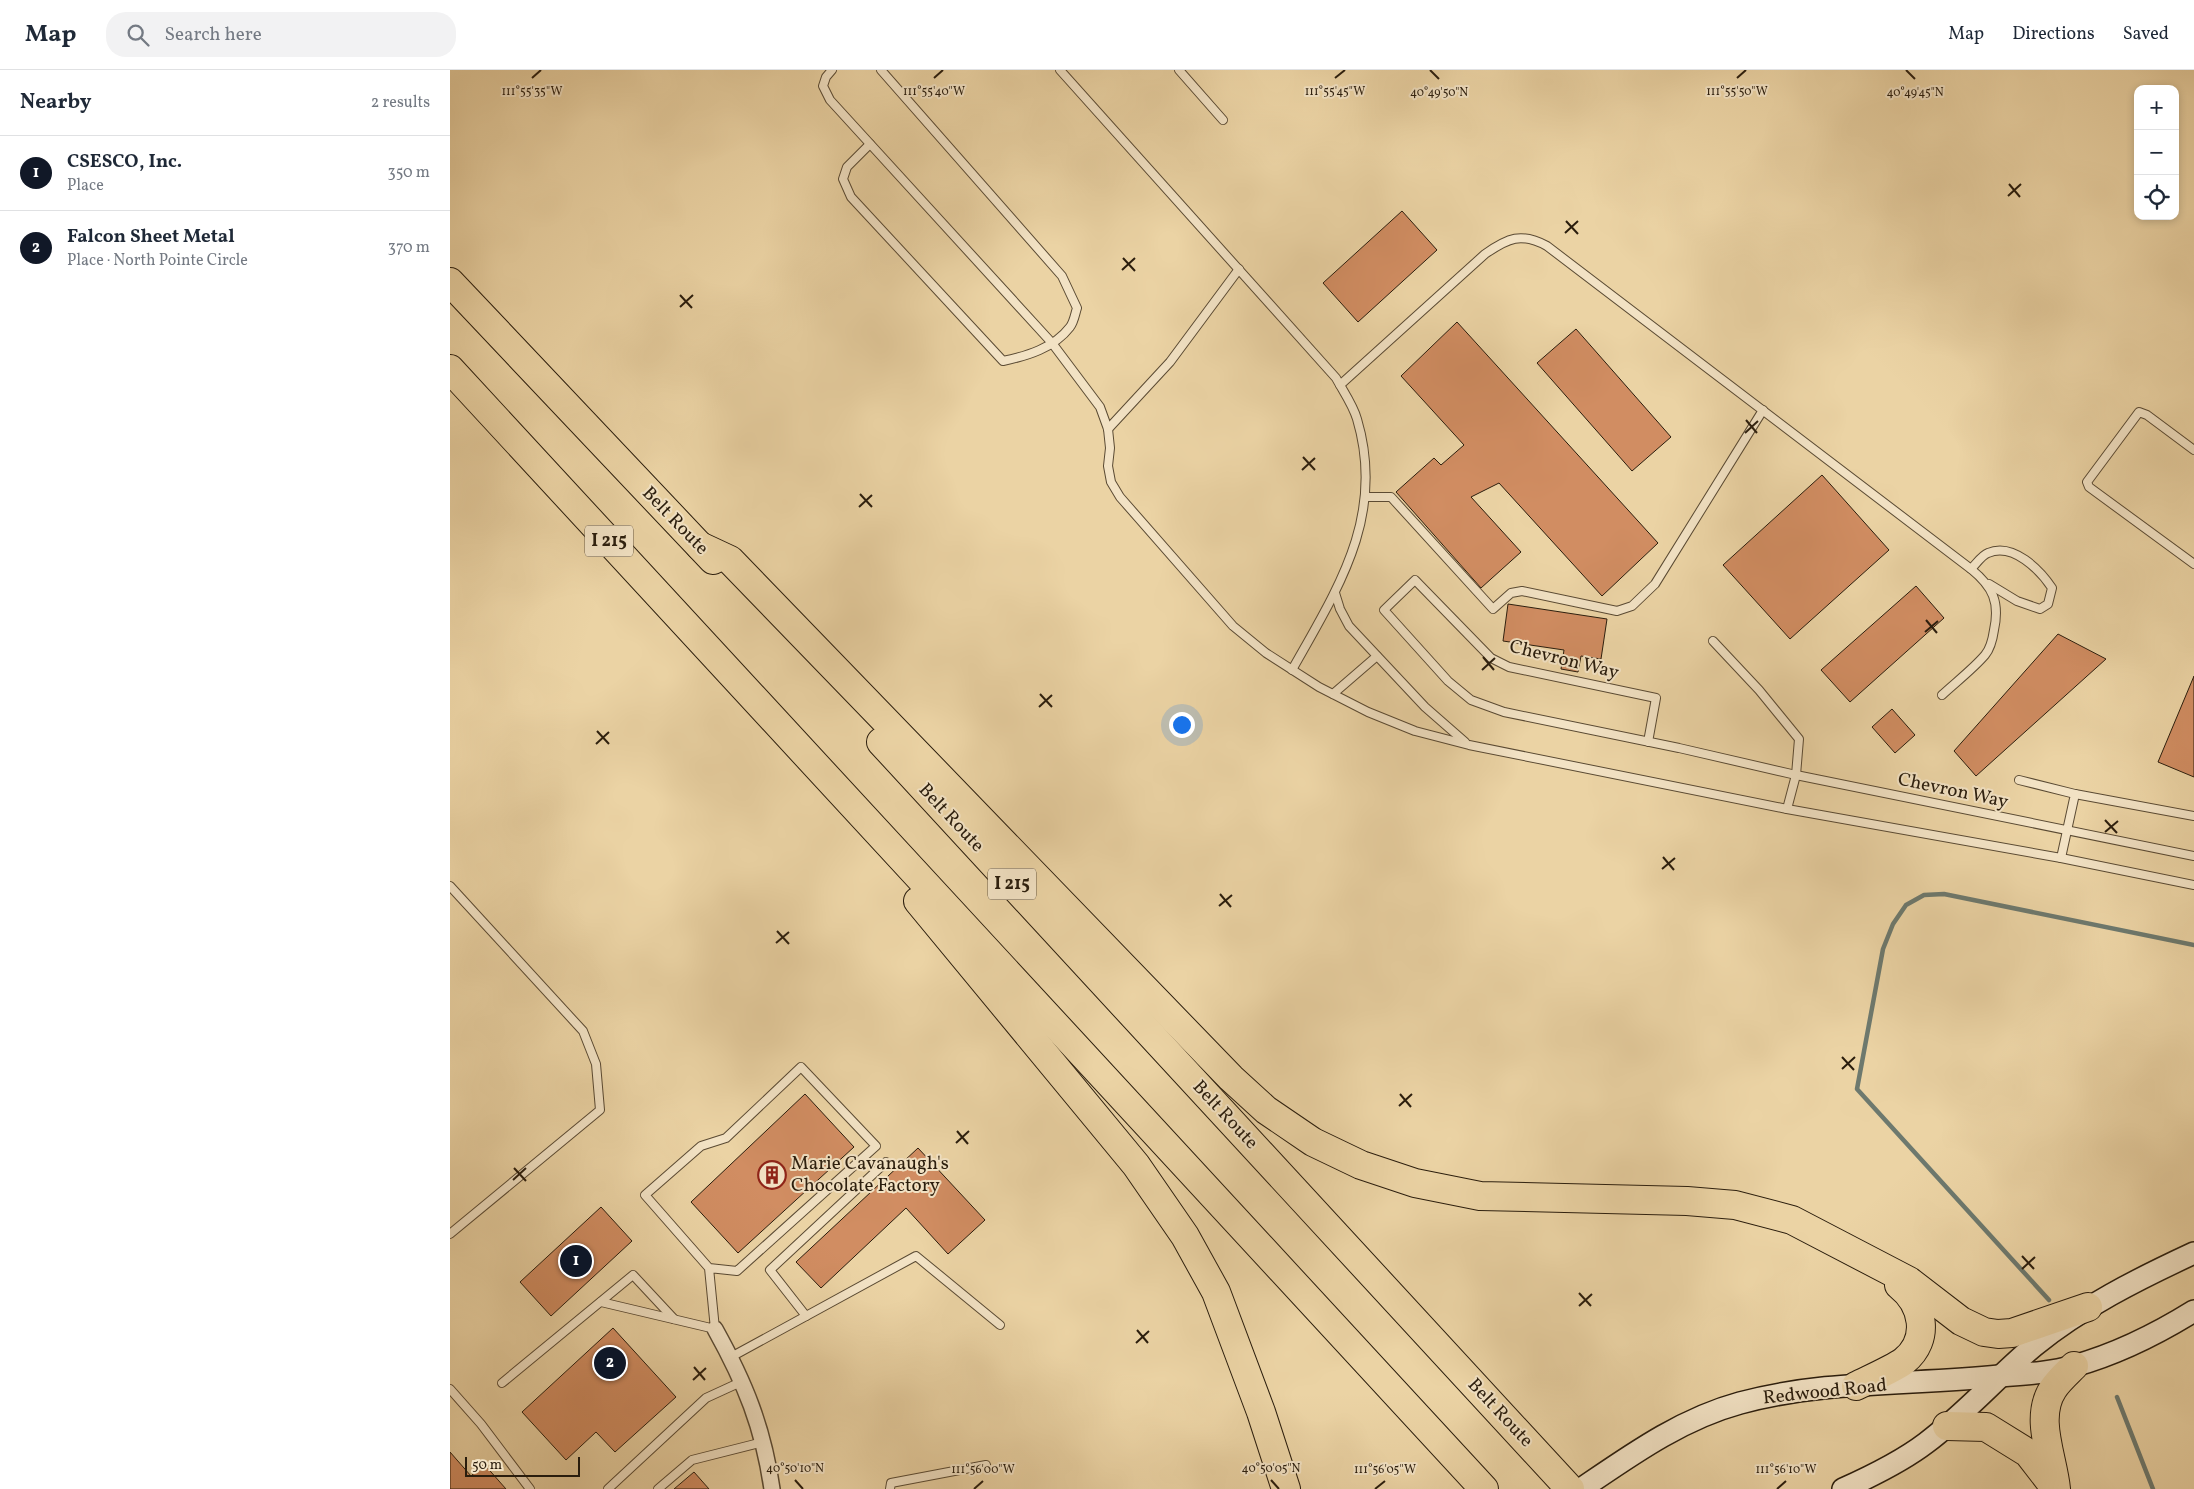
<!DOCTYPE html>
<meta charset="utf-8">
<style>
:root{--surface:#fff;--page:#f2f2f3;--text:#1f2937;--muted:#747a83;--line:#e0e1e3;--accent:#111827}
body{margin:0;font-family:Vollkorn,serif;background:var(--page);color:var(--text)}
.controls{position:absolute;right:15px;top:15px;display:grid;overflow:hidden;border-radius:10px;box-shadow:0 2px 8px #0003}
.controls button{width:45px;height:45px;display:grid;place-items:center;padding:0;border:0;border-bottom:1px solid var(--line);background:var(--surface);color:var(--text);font:25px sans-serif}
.scale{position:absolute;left:15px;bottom:12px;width:115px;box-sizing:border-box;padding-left:5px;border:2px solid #2a1d0d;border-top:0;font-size:14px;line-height:18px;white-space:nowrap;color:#2a1d0d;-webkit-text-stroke:4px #f2e2c4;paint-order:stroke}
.you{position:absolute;left:731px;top:654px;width:18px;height:18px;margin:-12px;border:4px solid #fff;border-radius:50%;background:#1a73e8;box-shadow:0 0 0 8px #1a73e833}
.badge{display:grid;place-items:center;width:32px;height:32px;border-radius:50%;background:var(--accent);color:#fff;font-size:16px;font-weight:700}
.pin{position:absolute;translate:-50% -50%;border:2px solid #fff;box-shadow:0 1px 5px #0006}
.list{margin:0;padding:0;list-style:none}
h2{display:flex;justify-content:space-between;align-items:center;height:65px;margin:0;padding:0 20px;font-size:21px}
h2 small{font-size:16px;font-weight:400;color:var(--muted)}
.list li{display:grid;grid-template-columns:32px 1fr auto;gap:15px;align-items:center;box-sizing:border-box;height:75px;padding:0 20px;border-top:1px solid var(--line)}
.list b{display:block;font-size:19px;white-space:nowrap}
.list p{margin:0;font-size:16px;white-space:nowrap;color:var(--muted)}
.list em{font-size:16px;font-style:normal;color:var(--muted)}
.icon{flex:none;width:28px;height:28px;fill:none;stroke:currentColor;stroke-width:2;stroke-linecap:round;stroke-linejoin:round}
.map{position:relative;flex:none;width:1744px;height:1419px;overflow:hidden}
header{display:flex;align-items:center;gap:30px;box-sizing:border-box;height:70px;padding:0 25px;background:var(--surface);border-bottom:1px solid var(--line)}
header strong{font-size:24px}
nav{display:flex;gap:28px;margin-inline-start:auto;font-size:18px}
.search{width:350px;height:45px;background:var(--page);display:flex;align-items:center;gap:12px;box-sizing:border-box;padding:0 18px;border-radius:20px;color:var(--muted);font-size:19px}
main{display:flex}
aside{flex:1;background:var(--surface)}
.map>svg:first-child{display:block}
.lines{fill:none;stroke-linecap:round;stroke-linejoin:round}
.stream{stroke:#6d796e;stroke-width:4.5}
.building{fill:#d18d62;stroke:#2a1d0d}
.service-casing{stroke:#5a4a33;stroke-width:10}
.minor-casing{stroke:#5a4a33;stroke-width:18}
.secondary-casing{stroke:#2a1d0d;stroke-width:24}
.motorway-casing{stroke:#2a1d0d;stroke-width:30}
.service{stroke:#f2e2c4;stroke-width:8}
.minor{stroke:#f2e2c4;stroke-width:15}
.secondary{stroke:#f2e2c4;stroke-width:21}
.motorway{stroke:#ebd3a4;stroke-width:28}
.ticks{fill:none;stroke:#2a1d0d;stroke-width:2}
.labels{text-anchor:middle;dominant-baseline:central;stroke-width:4;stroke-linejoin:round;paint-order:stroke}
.shield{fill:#f2e2c4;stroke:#665844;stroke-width:1}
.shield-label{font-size:18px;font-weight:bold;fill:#2a1d0d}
.street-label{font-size:19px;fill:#2a1d0d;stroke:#f2e2c4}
.poi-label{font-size:19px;fill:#2a1d0d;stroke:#f2e2c4;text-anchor:start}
.ticks-label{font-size:12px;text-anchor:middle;fill:#2a1d0d;stroke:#f2e2c4;stroke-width:4;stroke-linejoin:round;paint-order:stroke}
</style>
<header>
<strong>Map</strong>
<div class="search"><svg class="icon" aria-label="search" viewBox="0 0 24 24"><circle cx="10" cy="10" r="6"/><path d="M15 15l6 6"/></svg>Search here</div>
<nav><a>Map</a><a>Directions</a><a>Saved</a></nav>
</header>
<main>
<aside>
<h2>Nearby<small>2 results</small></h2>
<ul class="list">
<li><span class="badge">1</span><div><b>CSESCO, Inc.</b><p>Place</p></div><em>350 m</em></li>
<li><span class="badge">2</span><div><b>Falcon Sheet Metal</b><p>Place · North Pointe Circle</p></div><em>370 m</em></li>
</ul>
</aside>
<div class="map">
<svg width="1744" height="1419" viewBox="0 0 1744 1419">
<rect width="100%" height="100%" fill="#ebd3a4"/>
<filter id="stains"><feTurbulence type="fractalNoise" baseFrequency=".004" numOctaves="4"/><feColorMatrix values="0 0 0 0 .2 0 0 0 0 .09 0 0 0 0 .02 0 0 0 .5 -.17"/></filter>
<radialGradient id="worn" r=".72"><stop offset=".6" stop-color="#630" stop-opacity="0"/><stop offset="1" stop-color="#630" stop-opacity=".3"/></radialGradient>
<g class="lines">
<g class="stream">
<polyline points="1599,1230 1407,1019 1433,879 1443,854 1456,835 1474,825 1494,824 1744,875"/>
<polyline points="1667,1327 1703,1419"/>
</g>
</g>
<g class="building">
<polygon points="952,141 987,180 908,252 873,213"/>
<polygon points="1007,252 1208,473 1152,526 1049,413 1021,427 1071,482 1031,518 946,422 984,388 991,395 1014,375 951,306"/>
<polygon points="1126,259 1221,367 1182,401 1087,293"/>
<polygon points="1372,405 1439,480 1340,569 1273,495"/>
<polygon points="1466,516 1494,548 1400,632 1371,600"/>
<polygon points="1058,534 1157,549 1151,589 1131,586 1128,602 1111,599 1114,580 1053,571"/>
<polygon points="1608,564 1656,589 1526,706 1504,681"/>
<polygon points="1744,606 1744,707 1708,692"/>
<polygon points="1442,639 1465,665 1445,683 1422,657"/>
<polygon points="355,1024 404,1077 288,1183 241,1132"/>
<polygon points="468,1078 535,1150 498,1184 456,1138 371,1218 346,1192"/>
<polygon points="151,1137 182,1171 101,1246 70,1212"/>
<polygon points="163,1258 226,1327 165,1382 146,1362 116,1390 72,1342"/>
<polygon points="0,1382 21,1406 34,1394 56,1419 0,1419"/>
<polygon points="244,1402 259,1419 224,1419"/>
</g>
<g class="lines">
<defs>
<g id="service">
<polyline points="382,0 376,7 373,16 380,30 602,273 650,337 658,359 660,378 658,396 661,412 670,427 783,556 816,583 869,617 918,642 965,661 1019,675 1337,739 1611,788 1744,815"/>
<path d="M610,0L886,308C893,321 903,335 907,349C936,446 888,518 842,600"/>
<polyline points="729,0 773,50"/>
<path d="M420,74L397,97L393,109L401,127L553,291C577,286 604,278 620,257C624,252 625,244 627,238L612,206L431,0"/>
<path d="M890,315L1035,184C1058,168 1071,162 1097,176L1521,499C1543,517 1550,532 1544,560C1543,567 1540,579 1535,585C1523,599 1506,612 1492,625"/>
<polyline points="658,359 720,292 789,199"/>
<polyline points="1744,380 1697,345 1689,342 1637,412 1639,417 1744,494"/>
<polyline points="916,427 941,427 1043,539 1061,523 1072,521 1167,541 1182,536 1205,514 1313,340"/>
<path d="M1521,499C1526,494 1532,485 1538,483C1563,472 1590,500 1602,518L1598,534L1590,539L1567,531L1539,514"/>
<polyline points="885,523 890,539 899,556 975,637 1015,672"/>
<polyline points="1263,571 1309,620 1349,669 1346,705 1337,739"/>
<polyline points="883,624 927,586"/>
<polyline points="1198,672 1206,628 1059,597 1041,588 965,510 934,540 998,611 1021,630 1054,642 1229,678 1346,705 1744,786"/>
<polyline points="1569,710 1625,724 1611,788"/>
<polyline points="1625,724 1744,746"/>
<polyline points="0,816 133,961 146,994 150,1040 0,1164"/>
<polyline points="151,1232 265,1259 259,1198 195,1125 251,1076 276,1068 351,997 426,1076 287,1201 259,1198"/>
<polyline points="356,1246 320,1200 436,1092"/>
<polyline points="281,1287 466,1186 550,1255"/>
<polyline points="52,1313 183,1205 224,1249"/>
<polyline points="0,1319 31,1354 80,1419"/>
<polyline points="158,1419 256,1328 293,1311"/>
<polyline points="208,1419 242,1390 313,1372"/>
<polyline points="440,1419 441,1413 536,1395"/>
</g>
<path id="minor" d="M265,1259C295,1313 313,1357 322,1419"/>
<g id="secondary">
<path d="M1131,1419C1181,1385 1231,1349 1290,1333C1374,1310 1463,1315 1549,1306C1575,1304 1599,1303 1624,1296C1667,1284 1707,1264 1744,1241"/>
<path d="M1393,1419C1422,1406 1451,1392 1476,1373C1515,1344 1547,1307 1584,1276C1632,1237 1688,1209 1744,1183"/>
</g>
<g id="motorway">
<polyline points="0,212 263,490"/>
<polyline points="0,299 1034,1419"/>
<polyline points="250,476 280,490 781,1008 816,1040 863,1072 911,1095 965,1113 1030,1126 1237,1131 1285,1135 1342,1150 1459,1211 1511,1251 1534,1262 1548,1264 1562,1263 1638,1237"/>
<polyline points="431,672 1120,1419"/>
<polyline points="468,831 686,1095 735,1166 766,1222 811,1342 836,1419"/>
<path d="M1406,1316C1420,1309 1443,1299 1454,1291C1481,1269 1473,1234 1449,1215"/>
<polyline points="1497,1356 1536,1357 1578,1383 1605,1418"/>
<path d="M1606,1419C1603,1387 1584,1348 1603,1319C1608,1311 1617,1303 1624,1296"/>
</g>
</defs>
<use href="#service" class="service-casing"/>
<use href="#minor" class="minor-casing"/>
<use href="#secondary" class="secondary-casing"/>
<use href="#motorway" class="motorway-casing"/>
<use href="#service" class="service"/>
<use href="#minor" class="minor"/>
<use href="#secondary" class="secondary"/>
<use href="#motorway" class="motorway"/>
</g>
<path class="ticks" d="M980,0L989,9M1456,0L1465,9M82,8L91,0M484,8L493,0M885,8L895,0M1287,8L1296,0M1559,114L1570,127M1558,126L1571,114M1116,151L1128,164M1115,163L1128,151M673,188L685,201M672,200L685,188M230,225L242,238M230,237L243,225M1296,350L1307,363M1295,363L1308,351M853,387L865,400M852,400L865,388M410,424L422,437M409,437L422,425M1476,550L1487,563M1475,562L1488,551M1033,587L1044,600M1032,600L1045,588M590,624L602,637M589,637L602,625M147,661L159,674M146,674L159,662M1655,750L1667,763M1655,762L1668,751M1213,787L1224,800M1212,799L1225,788M770,824L781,837M769,836L782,825M327,861L339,874M326,873L339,862M1392,987L1404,1000M1392,999L1405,987M950,1024L961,1037M949,1036L962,1024M507,1061L518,1074M506,1073L519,1061M64,1098L76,1111M63,1110L76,1098M1572,1186L1584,1199M1572,1199L1585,1187M1129,1223L1141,1236M1129,1236L1142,1224M687,1260L698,1273M686,1273L699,1261M244,1297L255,1310M243,1310L256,1298M345,1410L353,1419M821,1410L829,1419M524,1419L533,1411M925,1419L935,1411M1327,1419L1336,1411"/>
<defs>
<symbol id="building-ring" viewBox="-11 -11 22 22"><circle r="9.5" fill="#f2e2c4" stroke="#8f2418" stroke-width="1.5"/><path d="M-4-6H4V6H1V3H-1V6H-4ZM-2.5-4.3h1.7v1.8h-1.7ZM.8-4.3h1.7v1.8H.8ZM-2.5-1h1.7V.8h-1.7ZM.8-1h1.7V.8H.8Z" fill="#8f2418"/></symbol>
</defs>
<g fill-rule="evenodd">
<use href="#building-ring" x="306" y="1089" width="32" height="32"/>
</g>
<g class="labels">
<g class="shield">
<rect x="135" y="455.5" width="48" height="31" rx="4"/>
<rect x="538" y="798.5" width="48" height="31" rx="4"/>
</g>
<g class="shield-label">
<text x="159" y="471">I 215</text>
<text x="562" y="814">I 215</text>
</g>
<g class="street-label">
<text transform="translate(225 451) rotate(46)">Belt Route</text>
<text transform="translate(1114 590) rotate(14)">Chevron Way</text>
<text transform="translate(1503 721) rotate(12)">Chevron Way</text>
<text transform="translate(501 748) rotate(47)">Belt Route</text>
<text transform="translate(775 1045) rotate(47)">Belt Route</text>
<text transform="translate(1375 1322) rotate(-6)">Redwood Road</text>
<text transform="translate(1050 1343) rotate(47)">Belt Route</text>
</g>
<g class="poi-label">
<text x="341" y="1094">Marie Cavanaugh's<tspan x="341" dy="22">Chocolate Factory</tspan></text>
</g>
</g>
<g class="ticks-label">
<text x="82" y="25">111°55'35"W</text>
<text x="484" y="25">111°55'40"W</text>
<text x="885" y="25">111°55'45"W</text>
<text x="1287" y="25">111°55'50"W</text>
<text x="1465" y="26">40°49'45"N</text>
<text x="989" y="26">40°49'50"N</text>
<text x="345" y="1402">40°50'10"N</text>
<text x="821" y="1402">40°50'05"N</text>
<text x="533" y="1403">111°56'00"W</text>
<text x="935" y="1403">111°56'05"W</text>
<text x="1336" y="1403">111°56'10"W</text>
</g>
<rect width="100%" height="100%" filter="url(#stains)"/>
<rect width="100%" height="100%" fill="url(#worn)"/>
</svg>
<div class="controls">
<button>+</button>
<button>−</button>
<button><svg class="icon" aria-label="locate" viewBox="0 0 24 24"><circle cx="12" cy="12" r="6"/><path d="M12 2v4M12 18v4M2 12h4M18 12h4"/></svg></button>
</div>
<div class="scale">50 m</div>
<div class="you"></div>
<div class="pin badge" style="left:126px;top:1191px">1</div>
<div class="pin badge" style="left:160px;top:1293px">2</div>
</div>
</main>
